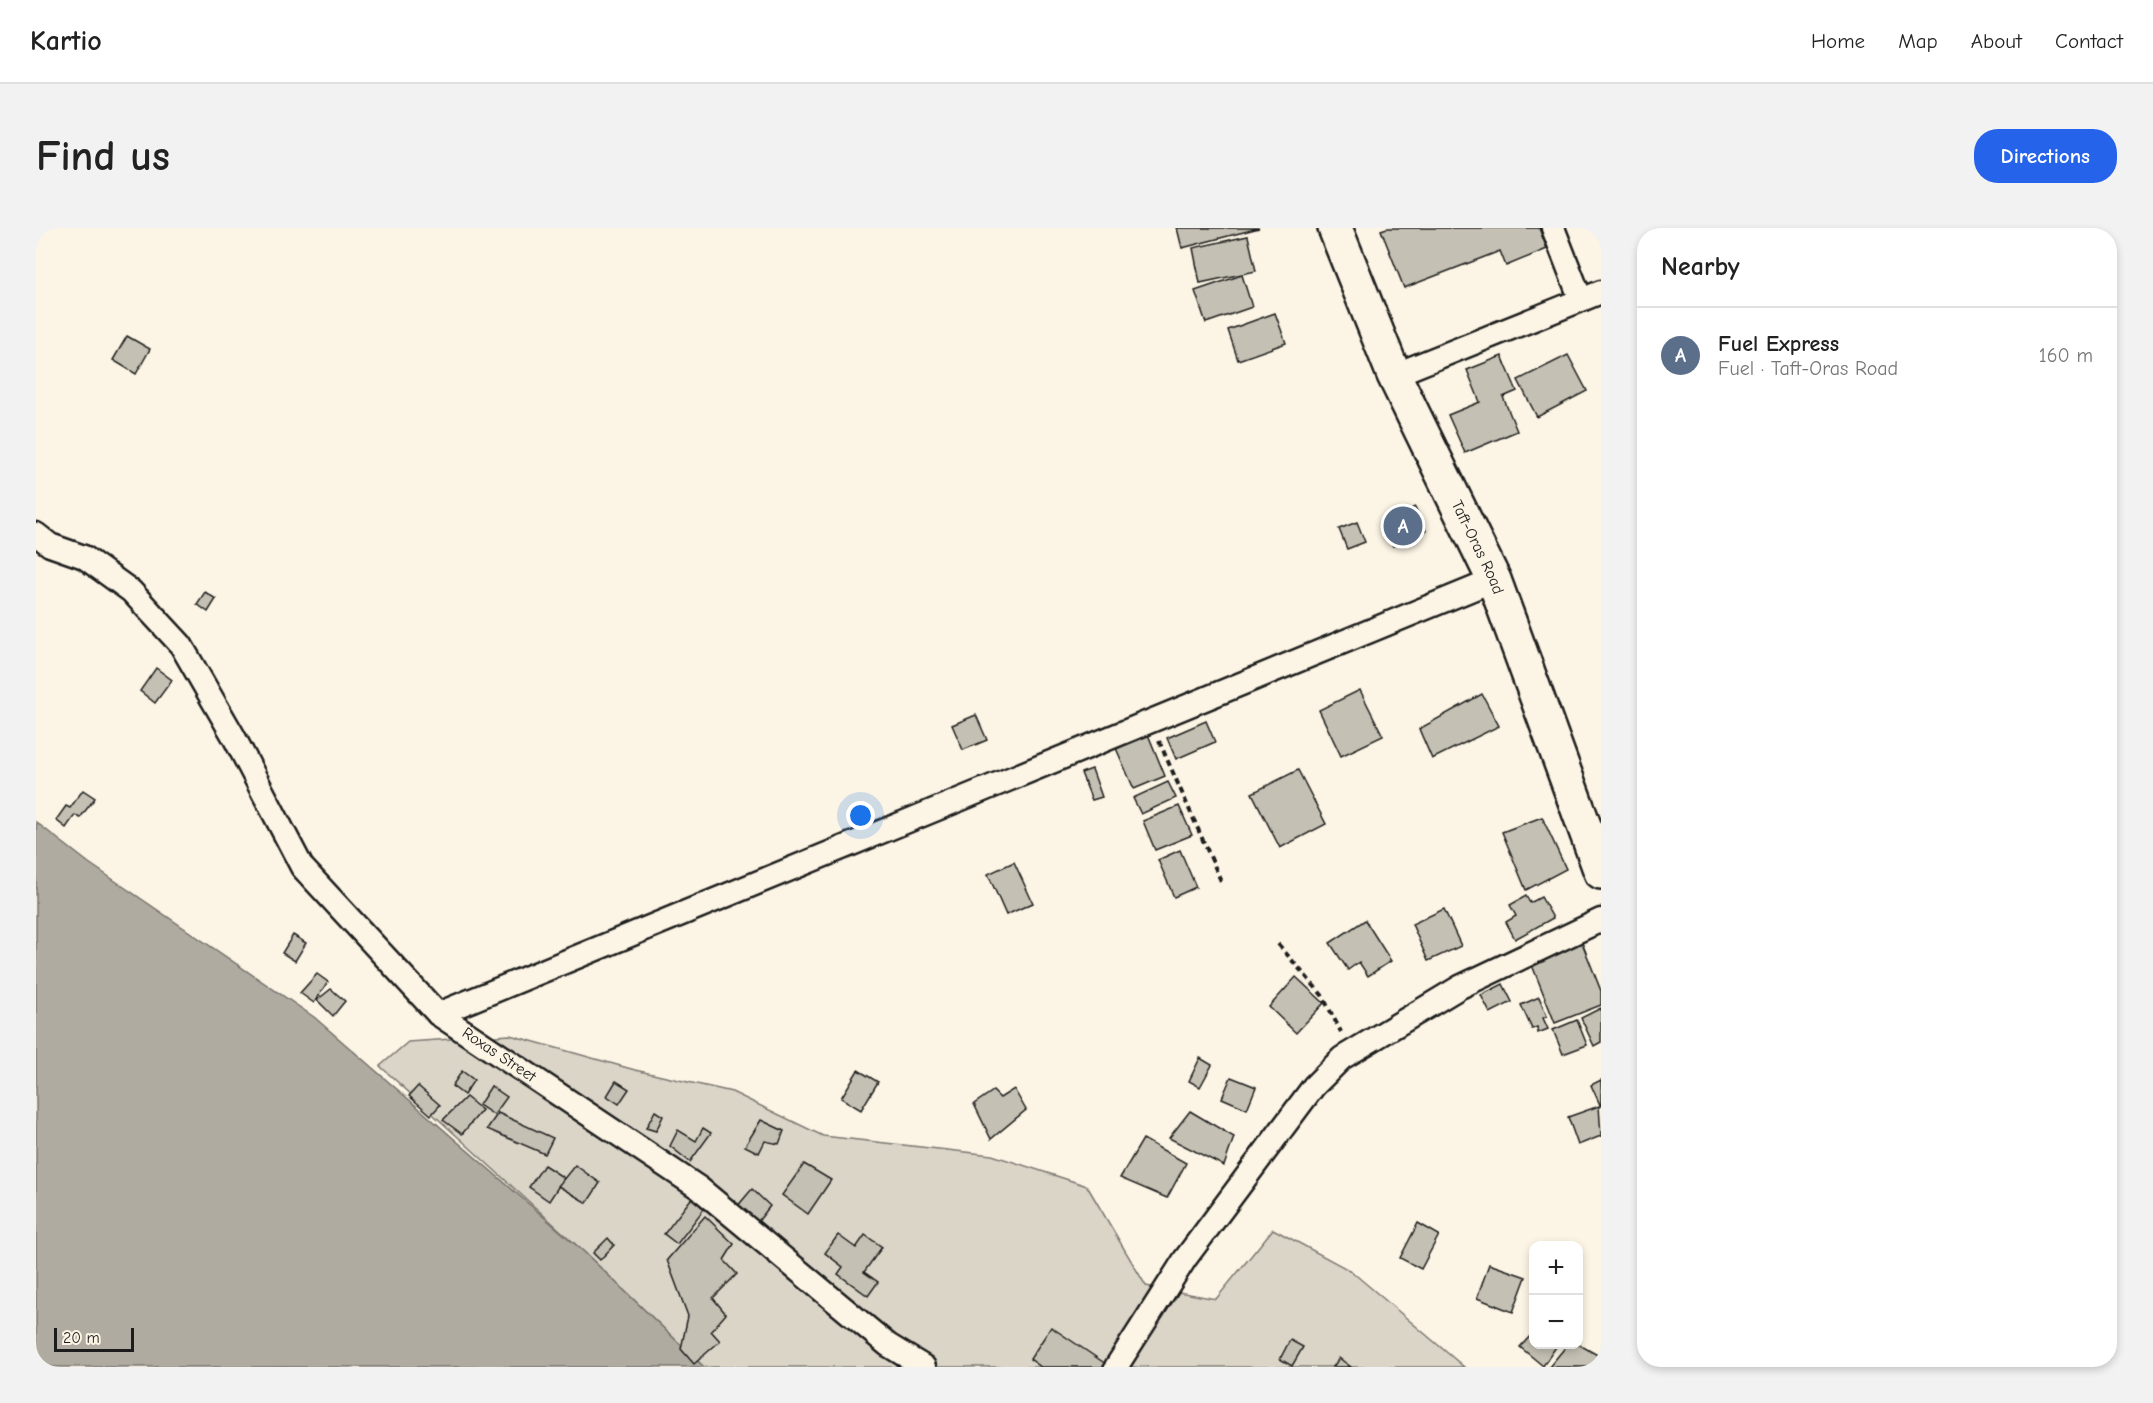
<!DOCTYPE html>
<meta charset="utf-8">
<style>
:root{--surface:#fff;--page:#f2f2f2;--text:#222;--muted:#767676;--line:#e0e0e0;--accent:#2563eb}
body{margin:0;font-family:"Comic Neue",sans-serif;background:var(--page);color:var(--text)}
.controls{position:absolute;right:18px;bottom:18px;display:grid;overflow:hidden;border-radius:12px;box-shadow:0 3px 9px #0003}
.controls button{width:54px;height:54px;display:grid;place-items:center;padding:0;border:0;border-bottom:2px solid var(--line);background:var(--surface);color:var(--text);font:30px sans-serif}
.scale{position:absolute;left:18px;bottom:15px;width:80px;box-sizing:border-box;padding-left:6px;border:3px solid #1c1c1c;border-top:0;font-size:16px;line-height:21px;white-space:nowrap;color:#1c1c1c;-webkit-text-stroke:4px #fcf5e5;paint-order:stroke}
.you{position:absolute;left:825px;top:588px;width:21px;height:21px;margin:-15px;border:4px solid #fff;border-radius:50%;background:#1a73e8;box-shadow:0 0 0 9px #1a73e833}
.badge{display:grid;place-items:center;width:39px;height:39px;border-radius:50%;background:var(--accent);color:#fff;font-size:20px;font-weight:700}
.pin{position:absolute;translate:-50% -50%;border:3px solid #fff;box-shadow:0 2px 6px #0006}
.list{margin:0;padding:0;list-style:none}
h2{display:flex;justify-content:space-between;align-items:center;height:78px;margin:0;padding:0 24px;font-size:26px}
h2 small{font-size:20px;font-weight:400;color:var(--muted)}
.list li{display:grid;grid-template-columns:39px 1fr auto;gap:18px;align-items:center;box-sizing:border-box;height:96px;padding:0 24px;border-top:2px solid var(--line)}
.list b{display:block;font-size:22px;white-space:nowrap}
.list p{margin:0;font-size:20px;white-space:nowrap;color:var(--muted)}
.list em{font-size:20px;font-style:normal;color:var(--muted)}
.map{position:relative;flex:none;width:1565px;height:1139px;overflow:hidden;border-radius:24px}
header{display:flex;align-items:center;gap:36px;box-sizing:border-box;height:84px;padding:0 30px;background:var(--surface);border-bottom:2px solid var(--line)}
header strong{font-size:28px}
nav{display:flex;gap:33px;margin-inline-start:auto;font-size:21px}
.intro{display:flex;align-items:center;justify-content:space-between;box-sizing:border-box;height:144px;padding:0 36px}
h1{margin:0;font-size:42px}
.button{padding:15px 27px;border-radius:24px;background:var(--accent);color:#fff;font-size:21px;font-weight:700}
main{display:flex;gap:36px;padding:0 36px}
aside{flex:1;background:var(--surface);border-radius:24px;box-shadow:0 3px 9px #0003}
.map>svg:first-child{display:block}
.green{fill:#dbd5c8;stroke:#7c7872;stroke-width:1.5}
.water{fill:#b0aba1;stroke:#75726c;stroke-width:1.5}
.building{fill:#c4c0b3;stroke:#1c1c1c;stroke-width:1.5}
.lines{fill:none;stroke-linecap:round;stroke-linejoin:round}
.minor-casing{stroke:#1c1c1c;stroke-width:27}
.primary-casing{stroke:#1c1c1c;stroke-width:38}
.path{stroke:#1c1c1c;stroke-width:4;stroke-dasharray:6 4.5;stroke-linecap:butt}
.minor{stroke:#fcf5e5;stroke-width:22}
.primary{stroke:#fcf5e5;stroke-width:33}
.labels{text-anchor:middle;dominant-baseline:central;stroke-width:4.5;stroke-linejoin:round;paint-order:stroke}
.street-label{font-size:16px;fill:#1c1c1c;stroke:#fcf5e5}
</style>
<header>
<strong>Kartio</strong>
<nav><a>Home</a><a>Map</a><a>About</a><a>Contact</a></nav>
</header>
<div class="intro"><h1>Find us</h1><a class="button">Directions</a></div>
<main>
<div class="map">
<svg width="1565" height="1139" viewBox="0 0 1565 1139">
<rect width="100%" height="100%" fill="#fcf5e5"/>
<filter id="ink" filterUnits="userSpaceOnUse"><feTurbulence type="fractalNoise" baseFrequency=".0167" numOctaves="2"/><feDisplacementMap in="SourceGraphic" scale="12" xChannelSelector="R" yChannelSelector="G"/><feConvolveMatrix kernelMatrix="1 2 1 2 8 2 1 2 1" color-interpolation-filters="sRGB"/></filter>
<g filter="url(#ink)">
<polygon class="green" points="474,807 599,842 696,864 787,908 956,927 1051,958 1110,1058 1180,1071 1237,1001 1315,1043 1428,1139 668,1139 547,1023 344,838 372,814"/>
<polygon class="water" points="0,594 53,635 278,789 547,1023 668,1139 0,1139"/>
<g class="building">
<polygon points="1141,0 1223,0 1146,20"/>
<polygon points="1351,0 1503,0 1511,21 1470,38 1464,23 1368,60 1345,2"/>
<polygon points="1212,8 1220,43 1164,55 1157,20"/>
<polygon points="1206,47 1216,79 1170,95 1159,63"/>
<polygon points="1239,85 1250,115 1202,132 1192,102"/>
<polygon points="91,108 114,121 100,146 77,132"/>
<polygon points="1532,127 1551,163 1501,189 1482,152"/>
<polygon points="1466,128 1481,163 1467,169 1481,203 1429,225 1412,187 1444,174 1431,142"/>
<polygon points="1379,279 1390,303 1357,318 1346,294"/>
<polygon points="1321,294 1329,314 1311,321 1303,301"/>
<polygon points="169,364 180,371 172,384 161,376"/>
<polygon points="120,440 136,452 119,475 104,463"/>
<polygon points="1324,462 1347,508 1305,528 1283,482"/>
<polygon points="1446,466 1463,498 1396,531 1383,501"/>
<polygon points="940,487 951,512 927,522 916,497"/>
<polygon points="1170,493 1179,514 1140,531 1131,510"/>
<polygon points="1111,504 1129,548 1098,561 1079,518"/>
<polygon points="1056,541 1066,569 1056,572 1045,545"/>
<polygon points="1262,542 1290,596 1244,620 1216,565"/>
<polygon points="1132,554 1140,570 1105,586 1097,570"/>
<polygon points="47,562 59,570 44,590 39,587 30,600 20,592 30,578 34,580"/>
<polygon points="1143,578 1156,607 1119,622 1107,593"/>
<polygon points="1506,589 1530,641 1490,662 1466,604"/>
<polygon points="1144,622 1160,659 1138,669 1122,632"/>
<polygon points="978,634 997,675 970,687 952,646"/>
<polygon points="1490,668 1494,675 1505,669 1517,690 1479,711 1470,694 1480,688 1474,677"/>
<polygon points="1408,681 1425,718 1392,733 1376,696"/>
<polygon points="1329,692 1355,733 1332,748 1323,734 1312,742 1294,715"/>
<polygon points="257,707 270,715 259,733 246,725"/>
<polygon points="1545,712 1565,763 1565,777 1519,795 1494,732"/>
<polygon points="281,746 292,754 278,775 264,765"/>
<polygon points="1260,749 1288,775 1260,805 1233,779"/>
<polygon points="1467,756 1476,774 1454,785 1445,767"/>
<polygon points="295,761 309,773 297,788 281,772"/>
<polygon points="1503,769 1511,788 1507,790 1512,801 1502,805 1501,799 1496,801 1485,777"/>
<polygon points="1565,780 1565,814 1558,818 1545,790"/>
<polygon points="1541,792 1551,817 1527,826 1517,802"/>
<polygon points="1164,830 1176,837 1164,859 1153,853"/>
<polygon points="822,842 842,854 825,882 805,870"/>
<polygon points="426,843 438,852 428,867 416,858"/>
<polygon points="1195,849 1220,859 1211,881 1186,870"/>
<polygon points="1565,852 1565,879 1555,857"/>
<polygon points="580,853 593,861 583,876 571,868"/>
<polygon points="382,858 404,877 395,887 373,868"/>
<polygon points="455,858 471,869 458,887 443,877"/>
<polygon points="978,861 990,882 955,911 938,876 957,863 964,870"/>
<polygon points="430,869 446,882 426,906 407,892"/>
<polygon points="1563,878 1565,908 1542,917 1532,889"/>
<polygon points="619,883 627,888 620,903 610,900"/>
<polygon points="1154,883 1198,909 1188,938 1133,910"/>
<polygon points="462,885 517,910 509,926 451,901"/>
<polygon points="725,892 748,903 743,916 729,913 723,925 709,918"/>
<polygon points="667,900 675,905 654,934 634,918 642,902 660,913"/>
<polygon points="1107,911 1150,935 1131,970 1084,950"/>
<polygon points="768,936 795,952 772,986 746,967"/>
<polygon points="508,937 528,950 513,973 493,959"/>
<polygon points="539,937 564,955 551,975 522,958"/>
<polygon points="716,961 734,978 720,996 700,980"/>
<polygon points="658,967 671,977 641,1016 628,1006"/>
<polygon points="669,988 698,1016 688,1032 701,1046 677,1070 690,1086 675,1103 684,1113 658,1136 645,1121 652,1088 631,1032"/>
<polygon points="1382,995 1403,1007 1385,1041 1364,1030"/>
<polygon points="802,1007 820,1020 829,1007 846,1019 828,1044 842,1054 832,1068 802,1046 807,1039 789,1025"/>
<polygon points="572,1010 578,1017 564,1032 557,1025"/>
<polygon points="1453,1036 1490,1049 1477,1084 1441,1070"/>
<polygon points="1015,1099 1070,1136 1067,1139 1005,1139 994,1131"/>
<polygon points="1498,1104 1498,1116 1522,1116 1507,1138 1484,1119"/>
<polygon points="1254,1112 1267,1119 1256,1138 1244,1131"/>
<polygon points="1532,1116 1542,1116 1565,1129 1565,1134 1561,1139 1513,1139"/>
<polygon points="1303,1130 1315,1139 1297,1139"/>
</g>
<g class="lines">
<defs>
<g id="minor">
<polyline points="1517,0 1545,72"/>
<polyline points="1358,147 1565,64"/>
<path id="s1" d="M0,306L14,317L48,329L95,363L145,417L198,509L266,639L402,786L663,960L852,1117L888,1139"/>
<polyline points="402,786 1458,352"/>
<polyline points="1080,1139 1149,1031 1278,858 1306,830 1424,759 1565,692"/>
</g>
<g id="primary">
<path id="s2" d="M1299,0L1358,147L1458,352L1565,644"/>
</g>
</defs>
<use href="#minor" class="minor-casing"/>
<use href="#primary" class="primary-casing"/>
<g class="path">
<polyline points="1123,513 1185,653"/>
<polyline points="1242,716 1286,767 1305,804"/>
</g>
<use href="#minor" class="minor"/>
<use href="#primary" class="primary"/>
</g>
</g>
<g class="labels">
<g class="street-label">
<text stroke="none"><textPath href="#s2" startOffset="350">Taft-Oras Road</textPath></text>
<text stroke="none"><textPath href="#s1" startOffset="712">Roxas Street</textPath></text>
</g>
</g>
</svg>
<div class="controls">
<button>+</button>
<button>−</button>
</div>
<div class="scale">20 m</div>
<div class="you"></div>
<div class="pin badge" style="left:1367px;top:298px;background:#5c6f8a">A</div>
</div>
<aside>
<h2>Nearby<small></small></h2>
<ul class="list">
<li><span class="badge" style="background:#5c6f8a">A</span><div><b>Fuel Express</b><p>Fuel · Taft-Oras Road</p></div><em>160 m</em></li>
</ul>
</aside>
</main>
